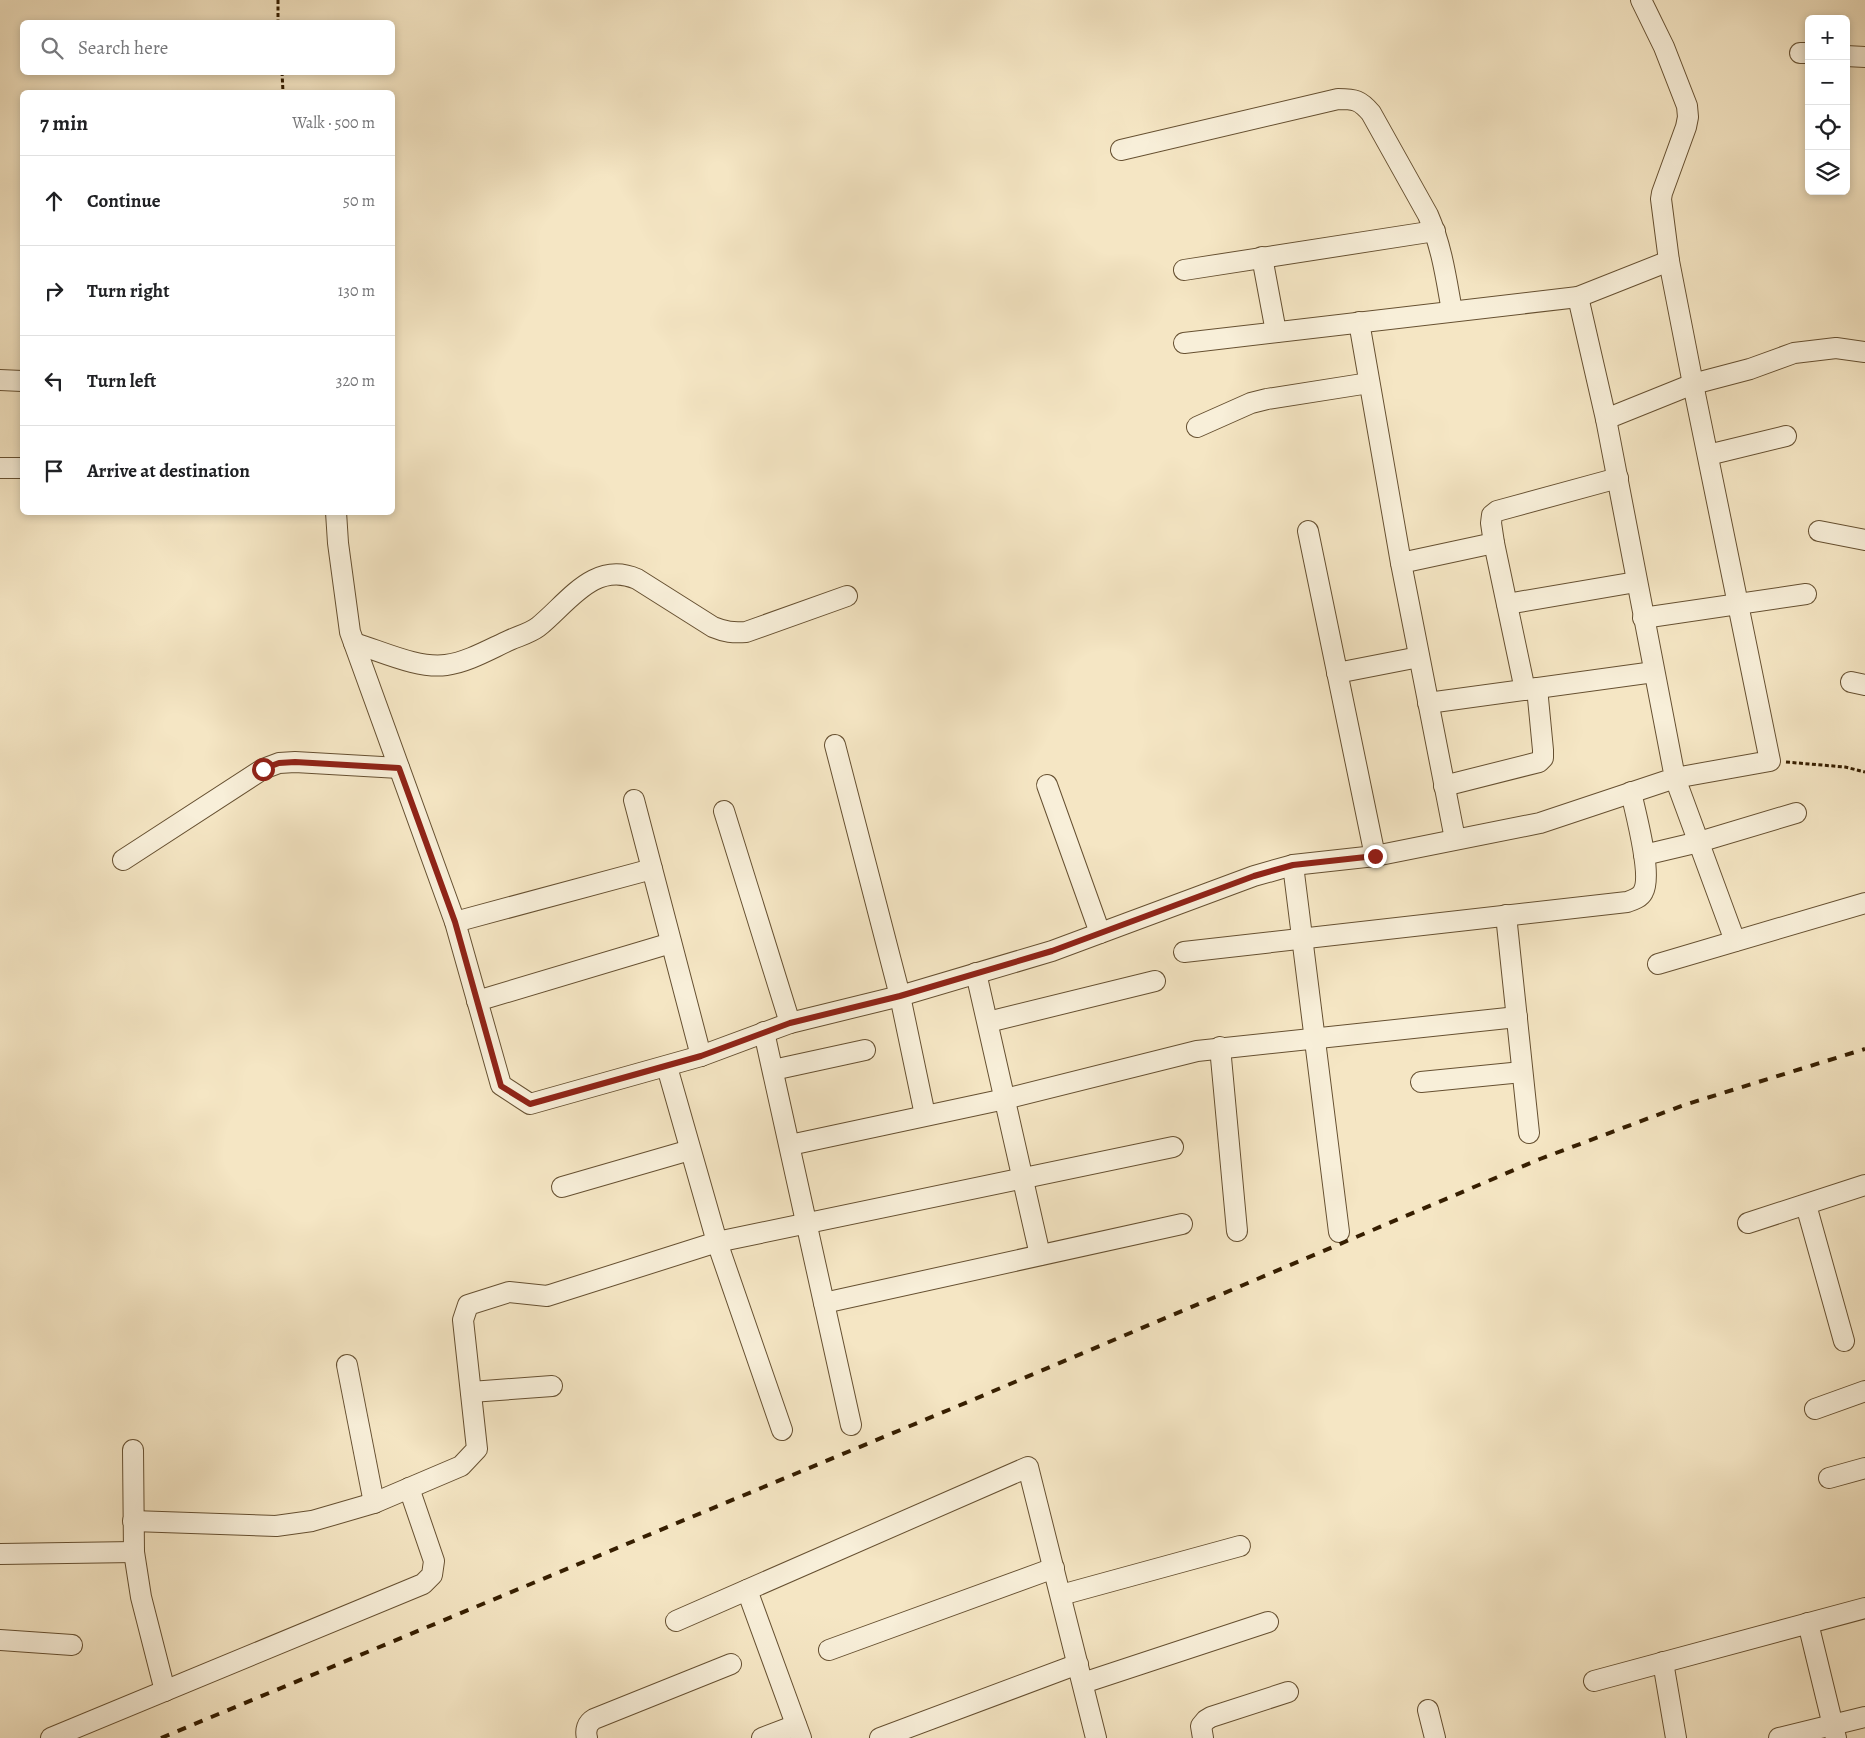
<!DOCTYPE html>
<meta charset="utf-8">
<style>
:root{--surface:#fff;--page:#f2f2f2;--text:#202124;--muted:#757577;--line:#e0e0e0}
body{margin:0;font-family:Alegreya,serif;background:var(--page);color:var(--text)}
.controls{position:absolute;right:15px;top:15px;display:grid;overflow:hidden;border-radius:8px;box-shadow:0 2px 8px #0003}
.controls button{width:45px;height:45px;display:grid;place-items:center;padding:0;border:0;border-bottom:1px solid var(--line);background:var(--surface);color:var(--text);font:25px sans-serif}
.stop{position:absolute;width:15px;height:15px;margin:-11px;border:4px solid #8f2418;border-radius:50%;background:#fff}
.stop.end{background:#8f2418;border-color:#fff;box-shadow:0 1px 5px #0008}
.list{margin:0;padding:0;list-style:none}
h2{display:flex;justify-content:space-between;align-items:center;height:65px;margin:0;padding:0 20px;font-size:21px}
h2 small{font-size:16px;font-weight:400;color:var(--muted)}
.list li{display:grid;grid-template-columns:32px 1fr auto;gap:15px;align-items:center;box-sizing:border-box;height:90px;padding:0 20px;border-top:1px solid var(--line)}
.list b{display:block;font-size:19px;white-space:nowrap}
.list em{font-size:16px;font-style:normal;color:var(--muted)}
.icon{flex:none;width:28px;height:28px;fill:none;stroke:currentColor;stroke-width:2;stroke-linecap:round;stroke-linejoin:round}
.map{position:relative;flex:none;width:1865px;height:1738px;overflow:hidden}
.search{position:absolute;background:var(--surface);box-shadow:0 2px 8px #0003;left:20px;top:20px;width:375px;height:55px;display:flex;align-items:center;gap:12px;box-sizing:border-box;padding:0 18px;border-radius:8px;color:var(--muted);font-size:19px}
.panel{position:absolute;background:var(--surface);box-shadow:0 2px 8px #0003;left:20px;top:90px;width:375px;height:425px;border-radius:8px}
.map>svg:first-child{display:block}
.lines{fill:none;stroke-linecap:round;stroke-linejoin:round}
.street-casing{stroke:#665031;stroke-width:22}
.path{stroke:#361e00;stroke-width:3;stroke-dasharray:4 2.5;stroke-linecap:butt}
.street{stroke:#f8efd9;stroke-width:20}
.rail{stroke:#361e00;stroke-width:4;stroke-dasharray:9 9;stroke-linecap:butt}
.route{stroke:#8f2418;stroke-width:6}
</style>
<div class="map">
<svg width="1865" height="1738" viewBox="0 0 1865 1738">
<rect width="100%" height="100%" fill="#f5e6c4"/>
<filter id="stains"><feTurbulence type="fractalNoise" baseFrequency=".004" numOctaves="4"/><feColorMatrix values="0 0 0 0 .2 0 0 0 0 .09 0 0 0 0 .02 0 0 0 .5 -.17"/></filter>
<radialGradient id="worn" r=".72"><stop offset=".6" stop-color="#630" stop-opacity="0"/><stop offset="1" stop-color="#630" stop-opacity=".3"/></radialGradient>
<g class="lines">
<defs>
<g id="street">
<polyline points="1641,0 1664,47 1687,106 1688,117 1686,127 1662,193 1661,199 1669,261 1693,384 1770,761 1675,778 1735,941"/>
<polyline points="1800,53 1809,53"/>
<polyline points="1846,56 1865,57"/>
<path d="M1121,150L1338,99C1355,99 1360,100 1371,113L1428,215C1442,247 1446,278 1452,311"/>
<polyline points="1262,257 1276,332"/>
<polyline points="1184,270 1435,231"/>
<polyline points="1578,297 1606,419"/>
<polyline points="1359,322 1401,563 1455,839"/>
<polyline points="1184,343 1578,297 1669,261"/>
<polyline points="0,380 22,381"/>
<polyline points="1197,427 1251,403 1267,399 1369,383"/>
<polyline points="1708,455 1786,436"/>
<polyline points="0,468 22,468"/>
<polyline points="336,512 338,543 350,632 455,922 501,1085 530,1104 701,1056 790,1023 900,996 1052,951 1254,876 1293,865 1375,856 1540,823 1675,778 1606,419 1693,384 1750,369 1794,353 1836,348 1865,352"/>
<polyline points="1308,531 1375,856"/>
<polyline points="1819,531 1865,540"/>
<polyline points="1401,563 1494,543"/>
<polyline points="1507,604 1636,582"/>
<polyline points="1643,618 1806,594"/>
<path d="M354,643C381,651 418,669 446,665C468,662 490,649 510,640C519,636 530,633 538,627C568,603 594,560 637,579L713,627C725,632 733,633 746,632L847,596"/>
<polyline points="1337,673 1419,657"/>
<polyline points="1851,682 1865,685"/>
<polyline points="1525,690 1494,543 1491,523 1492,515 1497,511 1618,478"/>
<polyline points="1428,703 1654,672"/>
<polyline points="835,745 900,996 925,1115"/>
<polyline points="1047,785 1100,933"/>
<polyline points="1444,786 1539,762 1543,758 1543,750 1537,688"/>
<polyline points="634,800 701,1056"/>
<polyline points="724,811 790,1023"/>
<polyline points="1644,855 1699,842 1796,813"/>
<polyline points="123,860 263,769 279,763 295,762 399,768"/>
<polyline points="1293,865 1339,1232"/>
<polyline points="1506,915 1529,1133"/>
<polyline points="455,922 652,869"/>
<path d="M1184,952L1627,902C1633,900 1640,898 1643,892C1653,875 1635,812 1631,792"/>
<polyline points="1658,964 1865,903"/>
<polyline points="976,973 1040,1255"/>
<polyline points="477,1001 671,943"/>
<polyline points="988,1022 1155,981"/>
<polyline points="764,1032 851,1425"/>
<polyline points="1220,1047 1237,1231"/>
<polyline points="773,1070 865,1050"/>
<polyline points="1421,1082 1522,1072"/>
<polyline points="790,1145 1005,1099 1197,1051 1517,1017"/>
<polyline points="562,1187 690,1150"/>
<polyline points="1806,1205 1844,1341"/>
<polyline points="1748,1223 1865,1185"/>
<polyline points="824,1303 1182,1224"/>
<polyline points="347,1365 374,1503"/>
<polyline points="471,1392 552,1386"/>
<polyline points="1815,1409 1865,1391"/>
<polyline points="782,1430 717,1242 1173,1147"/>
<polyline points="133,1450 134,1552 141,1597 165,1691"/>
<polyline points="1829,1478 1865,1468"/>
<polyline points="133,1521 276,1526 312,1521 374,1503 461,1466 477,1449 463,1320 468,1305 509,1292 547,1296 717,1242 667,1067"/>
<polyline points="0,1554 134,1552"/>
<polyline points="747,1590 801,1738"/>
<polyline points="1061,1595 1240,1546"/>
<polyline points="676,1621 1028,1467 1096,1738"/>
<polyline points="1808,1623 1836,1738"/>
<polyline points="0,1640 72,1645"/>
<polyline points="829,1650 1054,1568"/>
<polyline points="1663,1662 1676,1738"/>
<polyline points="1594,1681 1865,1608"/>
<polyline points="1083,1683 1268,1622"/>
<polyline points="1428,1710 1435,1738"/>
<polyline points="51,1738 423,1584 432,1575 434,1561 409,1488"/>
<path d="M587,1738C585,1730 587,1723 594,1719L731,1664"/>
<polyline points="762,1738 796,1725"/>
<polyline points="880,1738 1078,1664"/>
<polyline points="1203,1738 1201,1726 1206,1720 1211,1717 1288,1692"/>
<polyline points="1779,1738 1865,1717"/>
</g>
</defs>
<use href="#street" class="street-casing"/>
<g class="path">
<polyline points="278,0 278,22"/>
<polyline points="282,72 283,92"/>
<polyline points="1786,762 1845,767 1865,772"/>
</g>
<use href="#street" class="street"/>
<polyline class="rail" points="161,1738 970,1401 1540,1159 1684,1105 1865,1049"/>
</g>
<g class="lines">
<polyline class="route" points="263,769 279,763 295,762 399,768 455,922 501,1086 530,1104 701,1056 790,1023 900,996 1052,951 1254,876 1293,865 1375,856"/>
</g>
<rect width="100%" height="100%" filter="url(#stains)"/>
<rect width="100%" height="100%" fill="url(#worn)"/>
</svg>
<div class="controls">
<button>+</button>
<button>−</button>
<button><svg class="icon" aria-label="locate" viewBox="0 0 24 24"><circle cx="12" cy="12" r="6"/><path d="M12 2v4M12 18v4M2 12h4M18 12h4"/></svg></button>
<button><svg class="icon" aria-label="layers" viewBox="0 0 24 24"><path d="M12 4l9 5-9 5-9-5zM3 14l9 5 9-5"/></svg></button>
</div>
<div class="stop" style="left:263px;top:769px"></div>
<div class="stop end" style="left:1375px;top:856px"></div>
<div class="search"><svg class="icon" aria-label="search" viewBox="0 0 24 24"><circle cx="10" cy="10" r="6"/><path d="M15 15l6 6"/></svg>Search here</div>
<section class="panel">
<h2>7 min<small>Walk · 500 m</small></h2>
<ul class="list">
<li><svg class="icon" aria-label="ahead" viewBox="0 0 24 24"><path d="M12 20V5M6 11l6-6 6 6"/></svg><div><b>Continue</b></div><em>50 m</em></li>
<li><svg class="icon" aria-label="right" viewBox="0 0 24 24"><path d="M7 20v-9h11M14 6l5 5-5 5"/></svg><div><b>Turn right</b></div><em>130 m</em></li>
<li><svg class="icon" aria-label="left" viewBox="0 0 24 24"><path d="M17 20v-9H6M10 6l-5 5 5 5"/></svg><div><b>Turn left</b></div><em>320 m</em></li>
<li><svg class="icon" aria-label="arrive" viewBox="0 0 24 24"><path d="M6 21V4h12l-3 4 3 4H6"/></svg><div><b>Arrive at destination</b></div></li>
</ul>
</section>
</div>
